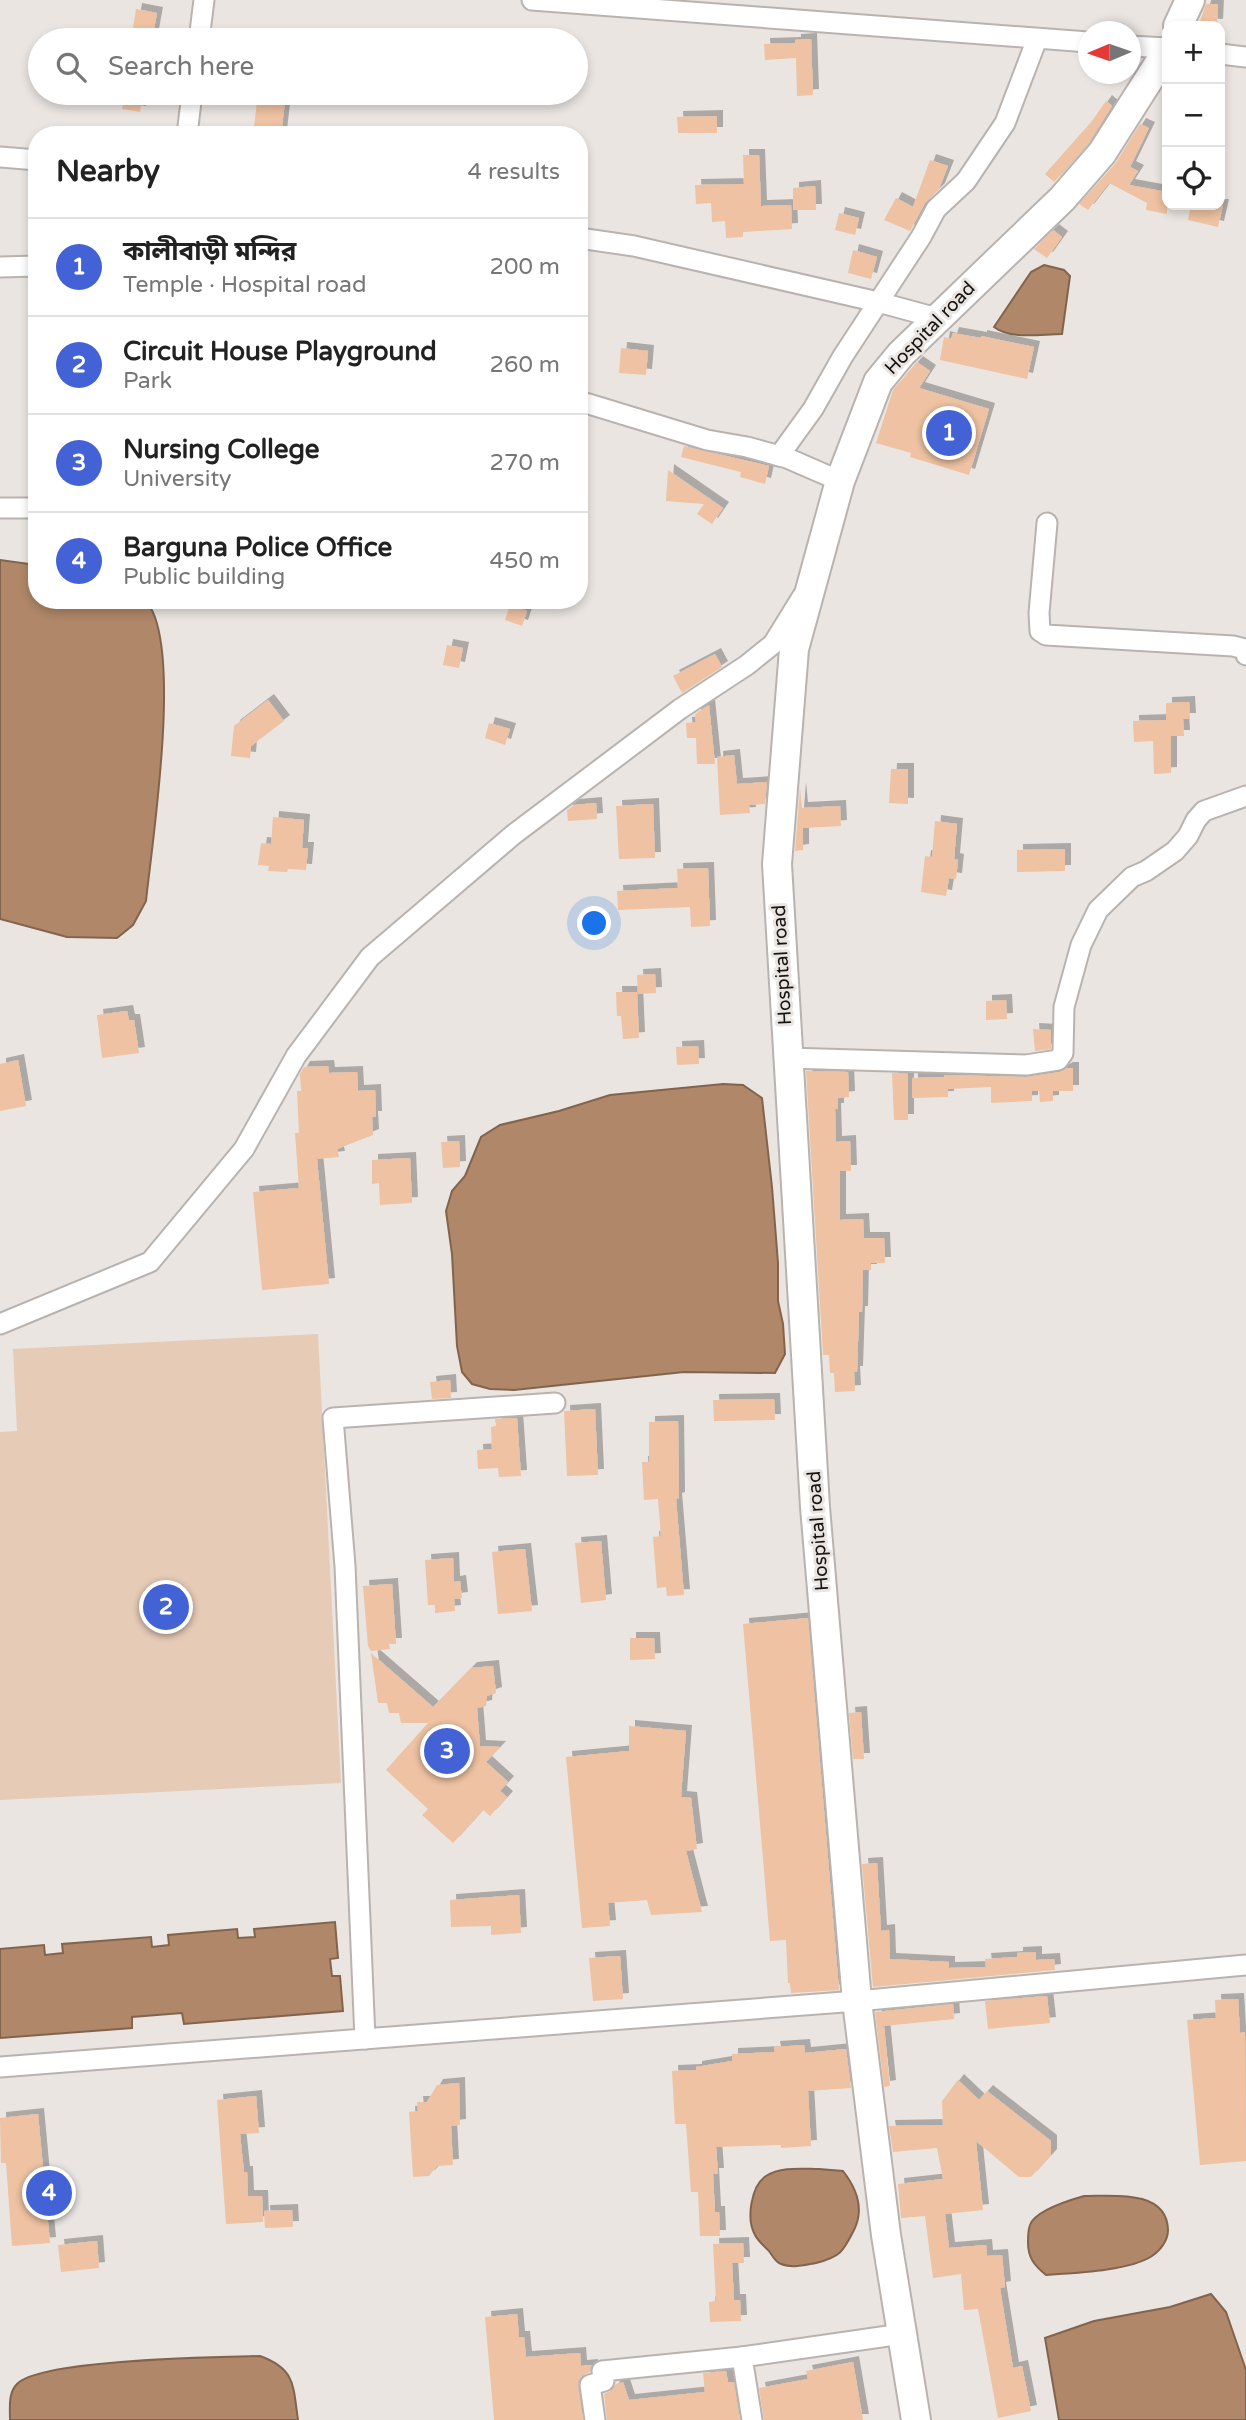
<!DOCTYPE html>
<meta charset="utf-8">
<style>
:root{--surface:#fff;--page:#f6f6f6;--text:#222;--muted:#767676;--line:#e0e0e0;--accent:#4262d5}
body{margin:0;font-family:"Varela Round","Noto Sans Bengali",sans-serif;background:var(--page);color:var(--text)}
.controls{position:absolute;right:21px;top:21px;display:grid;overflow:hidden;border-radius:14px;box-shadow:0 4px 10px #0003}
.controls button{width:63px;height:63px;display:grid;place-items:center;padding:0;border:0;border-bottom:2px solid var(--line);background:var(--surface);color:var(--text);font:35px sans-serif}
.compass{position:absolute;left:1078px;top:21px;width:63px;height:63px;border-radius:50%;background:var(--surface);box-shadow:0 4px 10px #0003;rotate:268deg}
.you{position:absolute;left:595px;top:924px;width:24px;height:24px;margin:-18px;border:5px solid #fff;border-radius:50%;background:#1a73e8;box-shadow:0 0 0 10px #1a73e833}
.badge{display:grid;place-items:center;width:46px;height:46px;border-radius:50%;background:var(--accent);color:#fff;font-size:23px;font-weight:700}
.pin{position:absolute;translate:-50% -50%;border:4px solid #fff;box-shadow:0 2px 7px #0006}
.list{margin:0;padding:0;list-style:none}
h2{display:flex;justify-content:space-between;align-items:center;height:91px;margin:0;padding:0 28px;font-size:30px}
h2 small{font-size:23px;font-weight:400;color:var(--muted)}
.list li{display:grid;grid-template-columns:46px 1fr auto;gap:21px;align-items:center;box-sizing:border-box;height:98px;padding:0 28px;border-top:2px solid var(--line)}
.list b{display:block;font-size:26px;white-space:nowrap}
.list p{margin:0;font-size:23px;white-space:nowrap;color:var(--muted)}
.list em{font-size:23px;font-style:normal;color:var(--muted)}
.icon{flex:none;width:38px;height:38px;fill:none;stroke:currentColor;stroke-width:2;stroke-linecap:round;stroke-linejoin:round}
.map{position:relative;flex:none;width:1246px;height:2420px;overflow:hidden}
.search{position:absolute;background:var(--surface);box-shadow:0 4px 10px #0003;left:28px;top:28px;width:560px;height:77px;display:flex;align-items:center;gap:18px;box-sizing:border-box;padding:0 24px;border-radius:38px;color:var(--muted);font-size:26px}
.panel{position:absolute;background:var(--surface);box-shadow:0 4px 10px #0003;left:28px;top:126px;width:560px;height:483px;border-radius:28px}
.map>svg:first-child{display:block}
.green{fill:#e6cbb7}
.water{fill:#b08768;stroke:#82644e;stroke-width:2}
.building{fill:#eec2a2;filter:url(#shadow)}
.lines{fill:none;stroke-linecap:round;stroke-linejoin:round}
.street-casing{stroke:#b9b3b0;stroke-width:23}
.secondary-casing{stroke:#b9b3b0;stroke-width:32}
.street{stroke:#fff;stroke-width:19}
.secondary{stroke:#fff;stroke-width:28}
.labels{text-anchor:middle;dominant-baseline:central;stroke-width:6;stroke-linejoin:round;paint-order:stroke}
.street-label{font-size:19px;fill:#161413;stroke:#eae5e1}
</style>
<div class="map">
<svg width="1246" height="2420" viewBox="0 0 1246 2420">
<defs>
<filter id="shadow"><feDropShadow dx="6" dy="-6" stdDeviation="0" flood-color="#0004"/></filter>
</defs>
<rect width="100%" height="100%" fill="#eae5e1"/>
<polygon class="green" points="318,1334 341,1783 0,1800 0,1432 17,1431 13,1349"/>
<g class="water">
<path d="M1044,265L1064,270L1070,276L1062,334C1041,334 1011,340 994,327L1031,272Z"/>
<path d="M0,560L37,565V600H145C184,640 152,842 146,901L133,925L117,938L67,937L0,919Z"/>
<polygon points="723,1084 743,1085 762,1098 772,1187 778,1263 778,1301 783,1324 785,1354 775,1373 684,1372 514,1390 490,1389 472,1384 462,1372 457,1346 452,1254 446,1211 452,1191 465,1176 481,1137 500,1125 559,1111 610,1095"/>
<polygon points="335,1922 338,1958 330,1959 332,1976 340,1976 343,2011 184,2024 182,2013 132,2017 132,2028 0,2038 0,1949 44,1945 45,1955 63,1953 62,1944 151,1937 152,1947 169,1945 168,1935 237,1929 238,1938 255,1937 254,1929"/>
<path d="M819,2169L843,2171C857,2189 864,2210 854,2230C843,2252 840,2257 816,2263C804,2265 791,2269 779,2263C775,2261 772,2255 769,2251C764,2246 758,2241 755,2235C746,2219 751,2186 766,2176C781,2166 803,2169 819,2169Z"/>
<path d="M1084,2196C1112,2196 1167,2189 1168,2230C1168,2240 1161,2250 1152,2256C1129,2271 1074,2273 1046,2275C1034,2265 1028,2258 1028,2242C1028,2237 1028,2230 1030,2225C1035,2211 1070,2200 1084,2196Z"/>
<polygon points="1211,2294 1226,2312 1246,2370 1246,2420 1059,2420 1045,2338 1094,2321 1170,2307"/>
<path d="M260,2356C296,2369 293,2386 298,2420H10C10,2408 8,2393 17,2384C40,2359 221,2357 260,2356Z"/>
</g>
<g class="building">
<polygon points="1206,4 1218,4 1217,25 1199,24"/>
<polygon points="136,9 157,13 152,40 131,40"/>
<polygon points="811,39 813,95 797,96 796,58 765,60 764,44 795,43 795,40"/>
<polygon points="125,93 143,93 140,112 122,109"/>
<polygon points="258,93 286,93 281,135 253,135"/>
<polygon points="1106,101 1112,106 1089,143 1054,182 1045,174 1092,121"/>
<polygon points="717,116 717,133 678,133 677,117"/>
<polygon points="1140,124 1149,128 1130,167 1138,171 1129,185 1167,192 1167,214 1146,210 1147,203 1109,183 1088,210 1079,204 1115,164"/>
<polygon points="743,155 759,155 761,206 791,205 792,229 743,232 743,237 726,238 725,221 712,222 711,203 696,204 695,185 744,184"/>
<polygon points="930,160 948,166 939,189 925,203 910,231 884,220 896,198 913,207"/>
<polygon points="815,186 816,210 793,210 793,188"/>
<polygon points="1191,205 1223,205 1218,227 1188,220"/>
<polygon points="839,213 859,218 855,235 835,230"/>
<polygon points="1053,230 1062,237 1047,258 1034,249"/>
<polygon points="853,250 877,257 871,279 848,273"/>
<polygon points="953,333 981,338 981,336 1034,347 1027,379 940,360 944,337 951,339"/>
<polygon points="621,348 648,351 646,375 619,373"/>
<polygon points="917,362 930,371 919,388 989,409 969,475 910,457 911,453 876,443 893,390"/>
<polygon points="684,446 769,466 765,484 740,477 741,472 681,457"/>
<polygon points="668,470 723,508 712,524 697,514 704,504 666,501"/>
<polygon points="510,605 527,611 522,626 505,620"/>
<polygon points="447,645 463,648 459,668 443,665"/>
<polygon points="715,654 722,667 682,693 673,676"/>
<polygon points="268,700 284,721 251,746 250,758 231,756 234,726"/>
<polygon points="1189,702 1190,719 1183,719 1184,736 1171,736 1171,773 1154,774 1153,741 1134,742 1133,721 1166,720 1166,703"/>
<polygon points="709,705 715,764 697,764 696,738 687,738 686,723 696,722 695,714"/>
<polygon points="489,723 510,729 505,745 485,738"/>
<polygon points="734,755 737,784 767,782 765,804 749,805 750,813 720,815 717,757"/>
<polygon points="891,769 908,769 908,804 889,803"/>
<polygon points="800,788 802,808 840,806 841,826 803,828 803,850 795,851"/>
<polygon points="596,803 597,819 568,821 567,810 574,805"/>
<polygon points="653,804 655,858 619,859 616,806"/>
<polygon points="273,817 304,820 302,848 308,848 306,870 288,869 287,872 268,871 269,866 258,865 261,843 271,844"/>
<polygon points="935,821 957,824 954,859 958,860 956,879 949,878 946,896 921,892 925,856 932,857"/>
<polygon points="1065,849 1065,871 1017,872 1017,850"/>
<polygon points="708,868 710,926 691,927 690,907 618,910 617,891 678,888 677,869"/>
<polygon points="655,974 656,993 638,994 637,975"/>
<polygon points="616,992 637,992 639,1038 623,1039 621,1016 617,1016"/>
<polygon points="1006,1000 1007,1019 986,1020 986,1001"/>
<polygon points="127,1011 129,1020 134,1020 139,1053 102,1058 97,1015"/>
<polygon points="1033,1029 1051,1030 1051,1049 1035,1051"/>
<polygon points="698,1046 699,1064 677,1065 676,1047"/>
<polygon points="18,1060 26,1106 0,1111 0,1064"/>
<polygon points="328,1066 329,1073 357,1072 358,1091 375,1090 376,1117 372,1117 373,1135 337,1149 339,1157 317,1159 329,1284 262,1290 253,1192 299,1188 295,1133 299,1133 297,1091 301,1091 300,1074 304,1067"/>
<polygon points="1067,1068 1073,1068 1073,1091 1053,1091 1053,1101 1040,1102 1039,1091 1032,1091 1032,1101 991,1103 991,1087 948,1089 948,1097 912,1098 912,1078 944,1077 944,1075 1026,1077 1060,1072"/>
<polygon points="806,1071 848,1072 849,1097 838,1098 838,1109 835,1109 836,1142 850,1141 851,1171 840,1171 840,1220 863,1219 864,1238 884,1238 885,1263 871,1263 871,1270 863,1270 862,1312 859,1312 857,1372 854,1372 855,1391 835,1392 834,1373 830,1373 829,1355 823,1355"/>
<polygon points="892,1073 908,1074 908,1120 894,1120"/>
<polygon points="459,1141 460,1167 443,1168 441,1142"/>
<polygon points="410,1158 412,1203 380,1205 379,1183 372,1184 372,1160"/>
<polygon points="450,1380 451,1398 432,1399 430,1382"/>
<polygon points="774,1399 775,1420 714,1421 713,1400"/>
<polygon points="595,1409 598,1475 567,1476 564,1411"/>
<polygon points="517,1418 521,1476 499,1477 498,1468 478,1469 477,1450 492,1449 491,1427 496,1426 495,1419"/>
<polygon points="678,1421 679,1498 676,1499 684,1595 667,1596 666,1587 657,1588 653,1537 661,1536 658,1499 644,1500 642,1462 649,1462 649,1422"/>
<polygon points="601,1541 606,1600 581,1603 575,1543"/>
<polygon points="525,1549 532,1611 498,1614 492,1552"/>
<polygon points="453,1558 454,1582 460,1581 462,1598 454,1599 455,1611 435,1613 435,1605 428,1605 425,1560"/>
<polygon points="392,1584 396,1644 389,1644 390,1649 371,1651 368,1646 363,1586"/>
<polygon points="808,1618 839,1990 791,1993 790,1983 788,1983 786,1940 770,1941 743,1624"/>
<polygon points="630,1638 654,1638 655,1659 630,1660"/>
<polygon points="371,1653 433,1707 471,1668 493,1666 496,1693 487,1696 486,1706 477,1708 480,1746 500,1747 486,1762 508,1782 500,1791 507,1797 490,1816 483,1810 453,1843 422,1815 428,1809 386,1770 428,1723 401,1723 399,1713 389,1713 387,1703 378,1703"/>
<polygon points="861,1712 864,1759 853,1759 849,1713"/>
<polygon points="629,1726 686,1731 681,1797 691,1798 697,1849 686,1851 702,1912 651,1915 647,1900 608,1903 610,1926 582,1928 566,1757 629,1751"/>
<polygon points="877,1863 881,1931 889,1930 890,1959 949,1962 949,1968 986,1967 985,1959 1017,1957 1017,1953 1036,1952 1036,1960 1054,1959 1055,1970 873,1987 862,1864"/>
<polygon points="519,1895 521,1933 491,1935 491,1926 451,1927 450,1900"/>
<polygon points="620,1956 623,1999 593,2001 589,1958"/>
<polygon points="1047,1996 1050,2023 988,2029 985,2001"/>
<polygon points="1238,1999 1240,2033 1245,2032 1246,2161 1200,2165 1187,2020 1216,2018 1215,2000"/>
<polygon points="953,2004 954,2019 884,2026 890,2086 884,2087 875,2012"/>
<polygon points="804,2045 805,2053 846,2049 851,2088 808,2091 811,2146 781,2148 781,2145 716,2147 718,2174 713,2174 715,2212 719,2212 720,2236 700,2236 698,2192 691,2192 686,2124 675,2124 672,2071 696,2070 696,2067 732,2061 732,2054 775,2052 774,2047"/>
<polygon points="958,2080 979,2100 987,2091 1051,2141 1051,2155 1031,2177 1019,2177 976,2141 983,2210 945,2214 949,2248 986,2245 987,2256 1002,2255 1005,2287 1000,2288 1013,2368 1022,2366 1031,2411 998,2418 978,2309 964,2310 961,2274 933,2278 925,2216 901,2218 898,2184 943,2179 937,2148 893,2152 889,2126 943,2125 942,2101"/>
<polygon points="459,2083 460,2125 451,2126 453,2165 437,2166 429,2176 413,2177 409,2112 418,2111 417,2102 427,2102 437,2085"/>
<polygon points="256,2096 259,2133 240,2134 244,2172 247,2172 248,2196 262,2196 263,2222 226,2224 217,2100"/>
<polygon points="38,2114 50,2243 12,2246 6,2163 1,2163 0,2118"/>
<polygon points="292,2210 293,2227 265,2228 264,2211"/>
<polygon points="97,2241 99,2268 61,2272 58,2245"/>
<polygon points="743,2243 744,2263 732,2263 734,2300 740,2300 741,2321 710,2322 709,2302 716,2301 713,2244"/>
<polygon points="517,2314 519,2337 524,2337 526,2357 580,2353 581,2366 592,2365 590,2372 582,2376 578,2382 583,2420 494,2420 485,2317"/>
<polygon points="853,2362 863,2420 764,2420 759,2388 808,2379 806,2371"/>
<polygon points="726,2371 728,2382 734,2382 740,2420 607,2420 604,2394 612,2390 616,2384 623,2382 629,2400 705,2392 703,2373"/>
</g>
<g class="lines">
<defs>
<g id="street">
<polyline points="532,0 1088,42"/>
<polyline points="199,40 204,0"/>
<polyline points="1130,46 1167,48"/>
<polyline points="1220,54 1246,57"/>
<polyline points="187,135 192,93"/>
<polyline points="0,157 37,160"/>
<polyline points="579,238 634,246 878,302 937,318"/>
<polyline points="0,267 37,266"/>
<polyline points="579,401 707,440 747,447 787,458 840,481"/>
<polyline points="779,456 813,409 843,356 921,237 936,209 966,181 1005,123 1037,39"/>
<polyline points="0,508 37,508"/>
<polyline points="1047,523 1039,613 1040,631 1046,635 1233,646 1245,649 1246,655"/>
<polyline points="787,1058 1026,1065 1058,1060 1063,1053 1064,1007 1081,945 1098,910 1132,877 1146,871 1175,851 1188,836 1196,820 1204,811 1246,796"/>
<polyline points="0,1324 150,1262 244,1149 296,1056 370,957 513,835 680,709 747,665 773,644 802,597"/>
<polyline points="365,2039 345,1566 333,1418 555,1403"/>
<polyline points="0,2067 857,2001 1246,1965"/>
<polyline points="595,2420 590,2385 604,2381 602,2371 742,2357"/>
<polyline points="752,2420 742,2357 902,2334"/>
</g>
<g id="secondary">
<polyline points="1178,26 1190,0"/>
<polyline points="916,2420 886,2235 857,2001 815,1507 777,864 794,649 840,481 878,382 901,354 1062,199 1102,153 1167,51"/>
</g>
</defs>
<use href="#street" class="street-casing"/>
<use href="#secondary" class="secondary-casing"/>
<use href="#street" class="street"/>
<use href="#secondary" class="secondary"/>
</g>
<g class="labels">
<g class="street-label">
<text transform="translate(930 328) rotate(-46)">Hospital road</text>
<text transform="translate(782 965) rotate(-93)">Hospital road</text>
<text transform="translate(818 1531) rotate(-94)">Hospital road</text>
</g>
</g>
</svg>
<div class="controls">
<button>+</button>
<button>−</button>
<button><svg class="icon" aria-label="locate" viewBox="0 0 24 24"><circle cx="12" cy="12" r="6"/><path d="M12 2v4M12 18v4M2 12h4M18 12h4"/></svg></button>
</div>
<svg class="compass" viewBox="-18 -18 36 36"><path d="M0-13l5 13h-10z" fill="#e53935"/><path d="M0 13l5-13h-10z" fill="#767676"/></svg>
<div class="you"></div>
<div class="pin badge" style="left:949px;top:433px">1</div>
<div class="pin badge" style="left:166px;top:1607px">2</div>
<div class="pin badge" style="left:447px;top:1751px">3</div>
<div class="pin badge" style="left:49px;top:2193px">4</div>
<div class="search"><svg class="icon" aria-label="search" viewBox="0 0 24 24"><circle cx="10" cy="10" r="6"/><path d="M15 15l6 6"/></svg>Search here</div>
<section class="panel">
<h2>Nearby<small>4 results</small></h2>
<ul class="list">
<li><span class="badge">1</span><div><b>কালীবাড়ী মন্দির</b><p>Temple · Hospital road</p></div><em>200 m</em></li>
<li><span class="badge">2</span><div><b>Circuit House Playground</b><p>Park</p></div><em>260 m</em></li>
<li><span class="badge">3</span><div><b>Nursing College</b><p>University</p></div><em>270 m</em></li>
<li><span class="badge">4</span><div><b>Barguna Police Office</b><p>Public building</p></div><em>450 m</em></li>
</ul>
</section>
</div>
